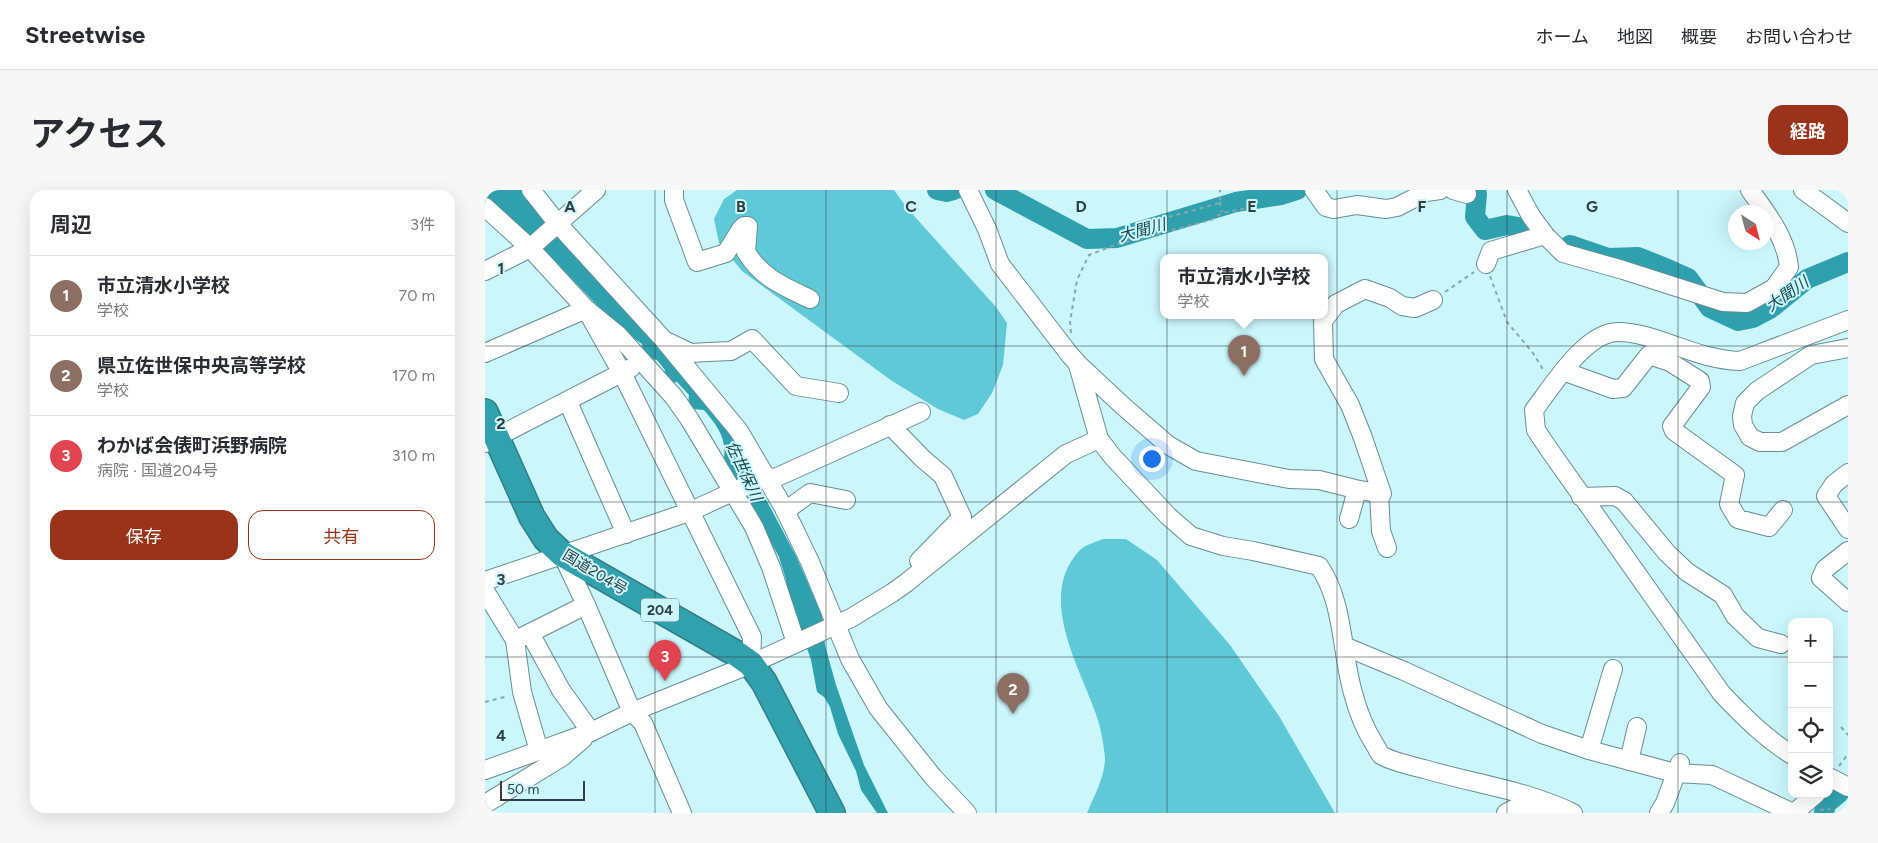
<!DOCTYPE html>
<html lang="ja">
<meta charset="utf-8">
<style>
:root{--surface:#fff;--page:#f7f7f7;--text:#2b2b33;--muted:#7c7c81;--line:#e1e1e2;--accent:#9b331a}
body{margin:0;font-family:Figtree,"Noto Sans JP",sans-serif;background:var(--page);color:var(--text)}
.controls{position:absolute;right:15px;bottom:15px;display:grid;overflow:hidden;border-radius:10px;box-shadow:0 5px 20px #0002}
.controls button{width:45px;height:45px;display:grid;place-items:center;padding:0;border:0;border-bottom:1px solid var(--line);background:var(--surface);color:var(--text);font:25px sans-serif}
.compass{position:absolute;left:1243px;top:15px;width:45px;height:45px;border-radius:50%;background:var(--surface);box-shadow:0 5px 20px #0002;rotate:144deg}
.scale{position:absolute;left:15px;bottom:12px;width:85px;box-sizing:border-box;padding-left:5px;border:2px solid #2f4043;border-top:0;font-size:14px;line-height:18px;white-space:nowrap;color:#2f4043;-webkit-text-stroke:4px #caf6fc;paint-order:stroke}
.you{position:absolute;left:666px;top:268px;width:18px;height:18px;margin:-12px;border:4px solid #fff;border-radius:50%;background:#1a73e8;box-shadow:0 0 0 8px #1a73e833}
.badge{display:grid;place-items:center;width:32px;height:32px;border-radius:50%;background:var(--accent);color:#fff;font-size:16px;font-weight:700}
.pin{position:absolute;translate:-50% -41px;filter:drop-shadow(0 1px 2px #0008)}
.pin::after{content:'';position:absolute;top:26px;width:18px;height:15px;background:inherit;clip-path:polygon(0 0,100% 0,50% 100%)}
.popup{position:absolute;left:675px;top:64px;width:168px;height:65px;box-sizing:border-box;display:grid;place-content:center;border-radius:10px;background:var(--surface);filter:drop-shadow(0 1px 4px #0005);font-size:16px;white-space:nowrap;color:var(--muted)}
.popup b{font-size:19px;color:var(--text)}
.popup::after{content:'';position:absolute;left:50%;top:100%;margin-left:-10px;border:10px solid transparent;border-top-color:var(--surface)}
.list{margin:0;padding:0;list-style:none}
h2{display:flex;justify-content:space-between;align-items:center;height:65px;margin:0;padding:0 20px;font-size:21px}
h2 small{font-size:16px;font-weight:400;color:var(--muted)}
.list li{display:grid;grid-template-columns:32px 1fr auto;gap:15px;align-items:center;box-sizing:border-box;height:80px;padding:0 20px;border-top:1px solid var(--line)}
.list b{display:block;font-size:19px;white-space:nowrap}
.list p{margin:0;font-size:16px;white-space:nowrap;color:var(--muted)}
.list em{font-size:16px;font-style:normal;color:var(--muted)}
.actions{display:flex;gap:10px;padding:15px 20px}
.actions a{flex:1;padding:11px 0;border:1px solid var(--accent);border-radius:15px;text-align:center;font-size:18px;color:var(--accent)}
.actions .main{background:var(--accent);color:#fff}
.icon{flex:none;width:28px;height:28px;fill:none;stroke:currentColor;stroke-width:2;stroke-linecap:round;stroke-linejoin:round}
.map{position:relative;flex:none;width:1363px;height:623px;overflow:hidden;border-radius:15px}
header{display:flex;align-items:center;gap:30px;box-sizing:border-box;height:70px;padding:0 25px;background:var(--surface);border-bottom:1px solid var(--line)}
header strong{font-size:24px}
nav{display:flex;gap:28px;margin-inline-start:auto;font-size:18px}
.intro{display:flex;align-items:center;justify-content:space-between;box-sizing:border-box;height:120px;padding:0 30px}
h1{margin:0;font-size:35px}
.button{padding:12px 22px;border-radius:15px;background:var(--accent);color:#fff;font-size:18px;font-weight:700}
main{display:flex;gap:30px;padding:0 30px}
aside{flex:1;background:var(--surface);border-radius:15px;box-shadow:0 5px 20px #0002}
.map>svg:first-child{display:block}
.forest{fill:#5fc9d7}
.water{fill:#2fa1ae}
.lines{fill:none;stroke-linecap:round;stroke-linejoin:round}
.river{stroke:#2fa1ae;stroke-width:20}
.minor-casing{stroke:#658e93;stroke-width:20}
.highway-casing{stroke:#307f89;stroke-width:28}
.path{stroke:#87a7ac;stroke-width:2;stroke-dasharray:4 4;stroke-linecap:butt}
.minor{stroke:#fff;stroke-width:18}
.highway{stroke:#31a1ae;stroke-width:25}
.grid{fill:none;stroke:#2f4043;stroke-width:1;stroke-opacity:0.55}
.labels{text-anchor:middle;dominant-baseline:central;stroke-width:4;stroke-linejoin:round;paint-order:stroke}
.shield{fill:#caf6fc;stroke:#5e777a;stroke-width:1}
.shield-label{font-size:14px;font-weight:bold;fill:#2f4043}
.street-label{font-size:15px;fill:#2f4043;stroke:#caf6fc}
.water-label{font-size:16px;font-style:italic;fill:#19494f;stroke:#caf6fc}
.grid-label{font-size:16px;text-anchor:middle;font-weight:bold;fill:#2f4043;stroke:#caf6fc;stroke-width:4;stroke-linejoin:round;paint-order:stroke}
</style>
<header>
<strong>Streetwise</strong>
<nav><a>ホーム</a><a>地図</a><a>概要</a><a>お問い合わせ</a></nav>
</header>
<div class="intro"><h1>アクセス</h1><a class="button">経路</a></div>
<main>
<aside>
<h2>周辺<small>3件</small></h2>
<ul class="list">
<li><span class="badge" style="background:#8d6e63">1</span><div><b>市立清水小学校</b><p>学校</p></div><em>70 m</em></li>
<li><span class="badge" style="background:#8d6e63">2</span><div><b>県立佐世保中央高等学校</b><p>学校</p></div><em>170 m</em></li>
<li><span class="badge" style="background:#e0444e">3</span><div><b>わかば会俵町浜野病院</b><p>病院 · 国道204号</p></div><em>310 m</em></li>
</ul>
<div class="actions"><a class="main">保存</a><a>共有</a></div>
</aside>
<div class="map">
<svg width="1363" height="623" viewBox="0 0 1363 623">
<rect width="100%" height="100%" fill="#caf6fc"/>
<g class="forest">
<polygon points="252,0 409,0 422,18 511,117 522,133 518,175 507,203 493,224 479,230 453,219 407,191 257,81 234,53 229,29 239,9"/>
<path d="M618,349H641L672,370L745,455L794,526L850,623H602C609,606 620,587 620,568C619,556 616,539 612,527C596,479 551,408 594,361C599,355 611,352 618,349Z"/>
</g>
<path class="water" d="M0,0H38L77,52L173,154L248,247L311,366L337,425L340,455L351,495L379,575L403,623H392L376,600L371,581L353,544L345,517L339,507L332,502L326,470L302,399L301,390L294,367L239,268C242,248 231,234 219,220L208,219L203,214L204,205L192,192L187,193L178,186L180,180L172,170L167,169L158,161L157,154L150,149L146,151L44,44L0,7Z"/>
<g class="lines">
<g class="river">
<polyline points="452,0 462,2 469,0"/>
<polyline points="510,0 602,49 632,48 751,12 796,5 812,0"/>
<polyline points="989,0 992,4 990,27 1000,40 1022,35 1039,38"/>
<polyline points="1085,55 1123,68 1153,67 1183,79 1203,88 1225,118 1253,131 1268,128 1285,119 1322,89 1363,72"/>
<polyline points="1339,623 1341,614 1354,603"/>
</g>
<defs>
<g id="minor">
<polyline points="46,0 73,34 178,149 254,241 299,318 325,372 365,469 393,518 448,587 482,623"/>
<path d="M189,0V10L212,72L241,63L256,39L259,36H263L261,62C277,88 298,96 325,109"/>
<polyline points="483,0 502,39 515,74 585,165 593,174 638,216 683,255 711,271 804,289 834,290 870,299 897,304 878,248 865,215 839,169 838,131 851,114 880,99 905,108 917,116 930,118 948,110"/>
<polyline points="829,0 841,17 849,19 872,15 901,19 912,17 941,2 955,0"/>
<polyline points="968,0 982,4"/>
<path d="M1032,0L1046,26L1060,45L1078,63L1138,80L1238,112L1262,113L1289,98L1304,77C1301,47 1282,24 1265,0"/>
<polyline points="1318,0 1363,33"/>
<polyline points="0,17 45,58 101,119 137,183 267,447 266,474"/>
<polyline points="1001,74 1006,61 1060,45"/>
<polyline points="0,81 45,58 111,0"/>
<polyline points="183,152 206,163 223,162 246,161 267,149 311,196 354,203"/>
<polyline points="1363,158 1326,165 1272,201 1260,213 1257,226 1258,235 1265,247 1275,252 1297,252 1363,215"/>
<polyline points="0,163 101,119 133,145 189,207 205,230 269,337 286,377 311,453"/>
<path d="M593,175L614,249L627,266L683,326L706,346L738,356L768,361L834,376C859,412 856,461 868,503C873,522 879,538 890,555C892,558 894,563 896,565C903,570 930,577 939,579C990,594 1041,600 1088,623"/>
<polyline points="1078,181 1128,199 1138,198 1164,165 1185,172 1215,191 1216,197 1187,236 1189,241 1250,285 1244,314 1253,329 1284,337 1298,320"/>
<polyline points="83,212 141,344"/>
<polyline points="405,235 437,268 458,286 477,327 434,371"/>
<polyline points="0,253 146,178"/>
<polyline points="1363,283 1349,294 1341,306 1363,339"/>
<polyline points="894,303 896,341 902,358"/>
<polyline points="1096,307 1130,306 1139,311 1182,363 1202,382 1238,405 1250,426 1273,448 1296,454"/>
<polyline points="300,321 325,303 361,310"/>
<polyline points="864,329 872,300"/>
<polyline points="1363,361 1340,379 1336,388 1363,412"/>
<polyline points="77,364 101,415 147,522 158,533 197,623"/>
<polyline points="0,391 204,322 280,287 290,288 436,222"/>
<polyline points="0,401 30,450 37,502 54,561"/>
<polyline points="45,443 76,500 106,542"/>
<polyline points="35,448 101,415"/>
<polyline points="859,456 919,481 1057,544 1104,560 1190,583 1227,585 1308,623"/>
<polyline points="1104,560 1128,479"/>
<path d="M1307,565C1280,548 1259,527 1237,504L1063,258L1051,240L1049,220C1067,197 1100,142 1133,142C1151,142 1171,149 1188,155C1211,163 1230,170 1255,171L1363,130"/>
<polyline points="1144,571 1152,537"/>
<polyline points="0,580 106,542 147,522 266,474 366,428 407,403 421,393 581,264 614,249"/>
<polyline points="1344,587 1363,597"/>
<polyline points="0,614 77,567 98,549"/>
<polyline points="1021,623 1031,618 1060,623"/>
<polyline points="1174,623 1180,613 1195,573"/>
<polyline points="1309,623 1331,604"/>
</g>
<polyline id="highway" points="0,222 47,327 61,349 77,364 252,464 266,474 279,492 347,623"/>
</defs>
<use href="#minor" class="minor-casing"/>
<use href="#highway" class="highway-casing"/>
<g class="path">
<polyline points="735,12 737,22"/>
<polyline points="676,29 735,13 735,0"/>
<polyline points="1005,86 1022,132 1048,163 1059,181"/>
<polyline points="960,102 989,82"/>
<polyline points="586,143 585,132 592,90 604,65 630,55 726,30 737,23 768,17"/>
<polyline points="0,512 23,506"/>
<polyline points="1356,537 1363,545"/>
<polyline points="1354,576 1363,564"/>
<polyline points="1335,620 1345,619"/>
</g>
<use href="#minor" class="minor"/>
<use href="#highway" class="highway"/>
</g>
<path class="grid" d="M170,0V623M341,0V623M511,0V623M682,0V623M852,0V623M1022,0V623M1193,0V623M0,156H1363M0,312H1363M0,467H1307M1344,467H1363"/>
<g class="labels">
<rect class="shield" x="156" y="408.5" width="38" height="23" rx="4"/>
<g class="shield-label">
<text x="175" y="420">204</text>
</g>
<g class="street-label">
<text transform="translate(110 382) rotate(31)">国道204号</text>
</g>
<g class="water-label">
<text transform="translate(657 40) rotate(-15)">大聞川</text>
<text transform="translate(1302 104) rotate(-35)">大聞川</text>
<text transform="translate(259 281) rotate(65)">佐世保川</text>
</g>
</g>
<g class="grid-label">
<text x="85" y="22">A</text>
<text x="256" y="22">B</text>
<text x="426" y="22">C</text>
<text x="596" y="22">D</text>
<text x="767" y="22">E</text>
<text x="937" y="22">F</text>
<text x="1107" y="22">G</text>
<text x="16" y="84">1</text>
<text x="16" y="239">2</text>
<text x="16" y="395">3</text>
<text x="16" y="551">4</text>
</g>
</svg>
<div class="controls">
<button>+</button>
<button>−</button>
<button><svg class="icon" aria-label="locate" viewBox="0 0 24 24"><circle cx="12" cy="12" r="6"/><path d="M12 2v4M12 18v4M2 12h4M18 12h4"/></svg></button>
<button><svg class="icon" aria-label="layers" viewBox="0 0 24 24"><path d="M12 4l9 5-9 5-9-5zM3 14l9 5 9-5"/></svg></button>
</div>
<svg class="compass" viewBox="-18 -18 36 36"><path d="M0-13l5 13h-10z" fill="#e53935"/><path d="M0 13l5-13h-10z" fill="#7c7c81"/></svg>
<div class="scale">50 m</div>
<div class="you"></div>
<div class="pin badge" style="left:759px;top:186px;background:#8d6e63">1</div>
<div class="popup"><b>市立清水小学校</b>学校</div>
<div class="pin badge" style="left:528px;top:524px;background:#8d6e63">2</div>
<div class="pin badge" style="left:180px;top:491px;background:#e0444e">3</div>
</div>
</main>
